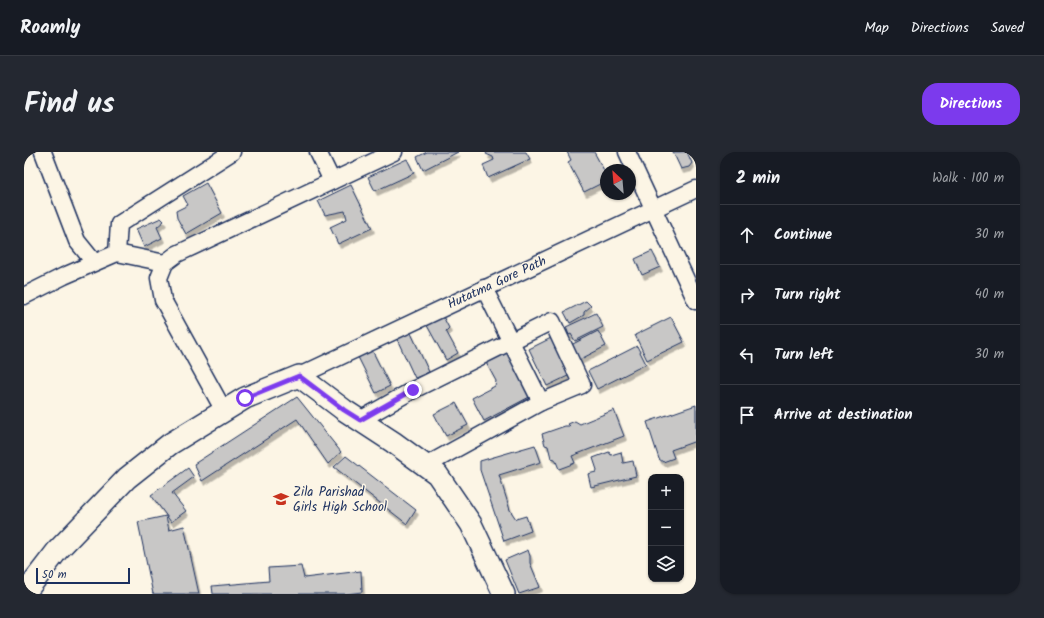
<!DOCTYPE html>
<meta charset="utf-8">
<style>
:root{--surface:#171b24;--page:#242831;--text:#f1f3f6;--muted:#9ea1a6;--line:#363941;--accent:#7c3aed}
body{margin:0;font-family:Kalam,sans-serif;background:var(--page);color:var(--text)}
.controls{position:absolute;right:12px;bottom:12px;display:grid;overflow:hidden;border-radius:8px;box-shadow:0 1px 3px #0004}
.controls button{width:36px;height:36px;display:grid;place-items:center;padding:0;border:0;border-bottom:1px solid var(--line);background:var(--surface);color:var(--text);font:20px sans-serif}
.compass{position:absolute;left:576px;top:12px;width:36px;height:36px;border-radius:50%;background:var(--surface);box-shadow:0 1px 3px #0004;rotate:334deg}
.scale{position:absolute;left:12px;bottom:10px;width:94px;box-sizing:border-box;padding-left:4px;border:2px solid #1b2f5e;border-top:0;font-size:11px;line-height:14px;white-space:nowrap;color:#1b2f5e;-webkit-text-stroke:3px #fcf5e5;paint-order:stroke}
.stop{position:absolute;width:12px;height:12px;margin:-9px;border:3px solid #7c3aed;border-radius:50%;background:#fff}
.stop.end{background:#7c3aed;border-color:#fff;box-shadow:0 1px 4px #0008}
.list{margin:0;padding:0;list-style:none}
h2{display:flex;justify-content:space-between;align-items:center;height:52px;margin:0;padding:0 16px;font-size:17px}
h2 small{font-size:13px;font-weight:400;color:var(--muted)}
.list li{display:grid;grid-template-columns:26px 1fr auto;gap:12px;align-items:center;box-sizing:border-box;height:60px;padding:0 16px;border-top:1px solid var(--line)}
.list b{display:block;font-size:15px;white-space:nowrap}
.list em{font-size:13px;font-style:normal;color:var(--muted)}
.icon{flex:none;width:22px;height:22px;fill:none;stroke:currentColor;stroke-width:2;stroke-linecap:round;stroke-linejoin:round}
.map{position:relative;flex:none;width:672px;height:442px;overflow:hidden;border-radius:16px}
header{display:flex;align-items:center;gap:24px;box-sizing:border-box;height:56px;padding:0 20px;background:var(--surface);border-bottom:1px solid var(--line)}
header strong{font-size:19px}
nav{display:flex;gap:22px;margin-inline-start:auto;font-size:14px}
.intro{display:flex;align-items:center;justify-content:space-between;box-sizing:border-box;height:96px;padding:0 24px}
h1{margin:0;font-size:28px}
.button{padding:10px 18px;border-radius:16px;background:var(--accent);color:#fff;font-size:14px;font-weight:700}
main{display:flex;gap:24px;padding:0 24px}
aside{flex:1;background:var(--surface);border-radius:16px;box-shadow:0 1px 3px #0004}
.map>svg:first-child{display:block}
.building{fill:#c8c7c6;stroke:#1b2f5e;filter:url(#shadow)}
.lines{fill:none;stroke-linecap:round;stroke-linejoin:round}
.minor-casing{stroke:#1b2f5e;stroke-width:19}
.major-casing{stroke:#1b2f5e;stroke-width:24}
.minor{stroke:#fcf5e5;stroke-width:16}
.major{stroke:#fcf5e5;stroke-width:21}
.route{stroke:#7c3aed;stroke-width:5}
.labels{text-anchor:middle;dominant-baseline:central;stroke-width:3;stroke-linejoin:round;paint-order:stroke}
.street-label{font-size:13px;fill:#1b2f5e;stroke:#fcf5e5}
.poi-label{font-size:13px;fill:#1b2f5e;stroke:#fcf5e5;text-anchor:start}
</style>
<header>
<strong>Roamly</strong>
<nav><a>Map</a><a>Directions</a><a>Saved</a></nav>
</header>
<div class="intro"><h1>Find us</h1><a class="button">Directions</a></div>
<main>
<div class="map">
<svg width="672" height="442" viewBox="0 0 672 442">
<defs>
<filter id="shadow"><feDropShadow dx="2.5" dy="4.5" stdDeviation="0" flood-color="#0004"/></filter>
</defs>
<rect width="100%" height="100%" fill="#fcf5e5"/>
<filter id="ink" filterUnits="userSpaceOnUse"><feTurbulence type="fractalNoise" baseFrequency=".025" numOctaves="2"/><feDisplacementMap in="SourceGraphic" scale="8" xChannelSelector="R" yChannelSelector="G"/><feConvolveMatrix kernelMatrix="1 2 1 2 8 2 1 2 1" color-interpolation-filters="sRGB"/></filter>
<g filter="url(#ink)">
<g class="building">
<polygon points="403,0 434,0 399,18 393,5"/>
<polygon points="463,0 502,0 506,7 464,26 459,13 470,8 469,5 462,2"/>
<polygon points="543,0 570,0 582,22 582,29 560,40 544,10 547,8"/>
<polygon points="649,0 663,0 668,11 665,15 657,17"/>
<polygon points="383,7 390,21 351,39 344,25"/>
<polygon points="182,31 198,61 162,82 153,66 152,59 164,53 159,44"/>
<polygon points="327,33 348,76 314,92 306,75 323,67 321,59 301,63 294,49"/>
<polygon points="137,66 140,69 133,75 138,86 120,95 112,77"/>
<polygon points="628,99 636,115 618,123 611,107"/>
<polygon points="562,149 567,154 560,160 560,163 546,171 540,160"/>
<polygon points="416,159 425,176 422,179 434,201 422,208 400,168"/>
<polygon points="572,161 579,175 551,189 547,182 545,183 542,175"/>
<polygon points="647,165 660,190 623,208 611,183"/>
<polygon points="386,179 405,220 391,226 372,185"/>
<polygon points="574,179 582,194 555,208 547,193"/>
<polygon points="529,185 548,222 523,234 505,197"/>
<polygon points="346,194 366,234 352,241 332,201"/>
<polygon points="485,194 511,242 460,269 448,246 471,234 472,229 460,207"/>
<polygon points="613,194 622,212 573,237 564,219"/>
<polygon points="273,245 317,300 304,312 273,267 178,329 170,312"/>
<polygon points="432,251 444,273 422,284 410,262"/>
<polygon points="672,253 672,289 647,298 650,306 639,310 635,307 623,270"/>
<polygon points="590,258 600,284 548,304 551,311 535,317 531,307 527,306 524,294 521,293 518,282 541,274 546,274 544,272 551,269 556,272"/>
<polygon points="511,293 517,310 475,323 486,358 492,367 502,364 507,379 480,389 456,318 456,309"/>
<polygon points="585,300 587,303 597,300 599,311 609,309 612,324 567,335 564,322 572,320 573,318 569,306"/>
<polygon points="322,304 392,358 383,372 310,315"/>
<polygon points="164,316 170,325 148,341 162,359 147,370 127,343"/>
<polygon points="142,364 145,378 160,374 175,442 129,442 114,370"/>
<polygon points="504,398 506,404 506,411 516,435 495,442 481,408"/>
<polygon points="277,414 280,426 337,419 338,440 322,442 189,442 188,434 245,429 244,416"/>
</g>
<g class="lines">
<defs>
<g id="minor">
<polyline points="19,0 53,89 70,110"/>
<polyline points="294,0 308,29"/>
<polyline points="603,0 672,149"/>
<polyline points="93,101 95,72 208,0"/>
<polyline points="460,136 517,250"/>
<polyline points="0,144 40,124 93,101 141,111"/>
<polyline points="275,224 672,37"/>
<polyline points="200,259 139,148 135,126 141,111 153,102 370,0"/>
<polyline points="336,268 389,238 528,169 558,233 517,250 401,314"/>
</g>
<polyline id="major" points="0,442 33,399 103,326 146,292 221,246 275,224 320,258 369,290 413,322 447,372 480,442"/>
</defs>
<use href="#minor" class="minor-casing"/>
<use href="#major" class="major-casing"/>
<use href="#minor" class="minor"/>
<use href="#major" class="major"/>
</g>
</g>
<g class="lines" filter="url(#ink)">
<polyline class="route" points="221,246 275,224 320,258 336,268 389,238"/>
</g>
<defs>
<symbol id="school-bare" viewBox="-9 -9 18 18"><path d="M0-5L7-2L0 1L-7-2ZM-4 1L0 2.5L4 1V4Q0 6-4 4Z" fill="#c8321e" stroke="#fcf5e5" stroke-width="2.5" paint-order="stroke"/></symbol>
</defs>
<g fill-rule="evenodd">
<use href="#school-bare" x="246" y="336" width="22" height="22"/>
</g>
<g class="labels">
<g class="street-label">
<text transform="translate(473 131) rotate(-25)">Hutatma Gore Path</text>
</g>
<g class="poi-label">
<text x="269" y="340">Zila Parishad<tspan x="269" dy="15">Girls High School</tspan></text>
</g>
</g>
</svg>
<div class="controls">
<button>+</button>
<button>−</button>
<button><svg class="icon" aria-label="layers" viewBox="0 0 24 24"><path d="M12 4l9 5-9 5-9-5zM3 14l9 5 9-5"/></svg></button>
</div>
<svg class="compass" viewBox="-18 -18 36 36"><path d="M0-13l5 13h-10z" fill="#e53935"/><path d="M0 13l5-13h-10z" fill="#9ea1a6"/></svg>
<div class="scale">50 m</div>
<div class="stop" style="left:221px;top:246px"></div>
<div class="stop end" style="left:389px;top:238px"></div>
</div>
<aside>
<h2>2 min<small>Walk · 100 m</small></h2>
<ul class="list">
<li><svg class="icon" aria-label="ahead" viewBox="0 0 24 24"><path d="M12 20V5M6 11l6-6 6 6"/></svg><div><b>Continue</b></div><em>30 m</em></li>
<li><svg class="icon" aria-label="right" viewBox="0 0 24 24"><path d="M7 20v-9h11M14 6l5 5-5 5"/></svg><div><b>Turn right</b></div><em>40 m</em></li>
<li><svg class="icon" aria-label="left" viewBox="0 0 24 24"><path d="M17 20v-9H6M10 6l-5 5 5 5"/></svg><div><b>Turn left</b></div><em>30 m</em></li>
<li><svg class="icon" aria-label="arrive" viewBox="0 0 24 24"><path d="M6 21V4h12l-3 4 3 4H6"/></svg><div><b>Arrive at destination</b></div></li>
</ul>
</aside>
</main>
